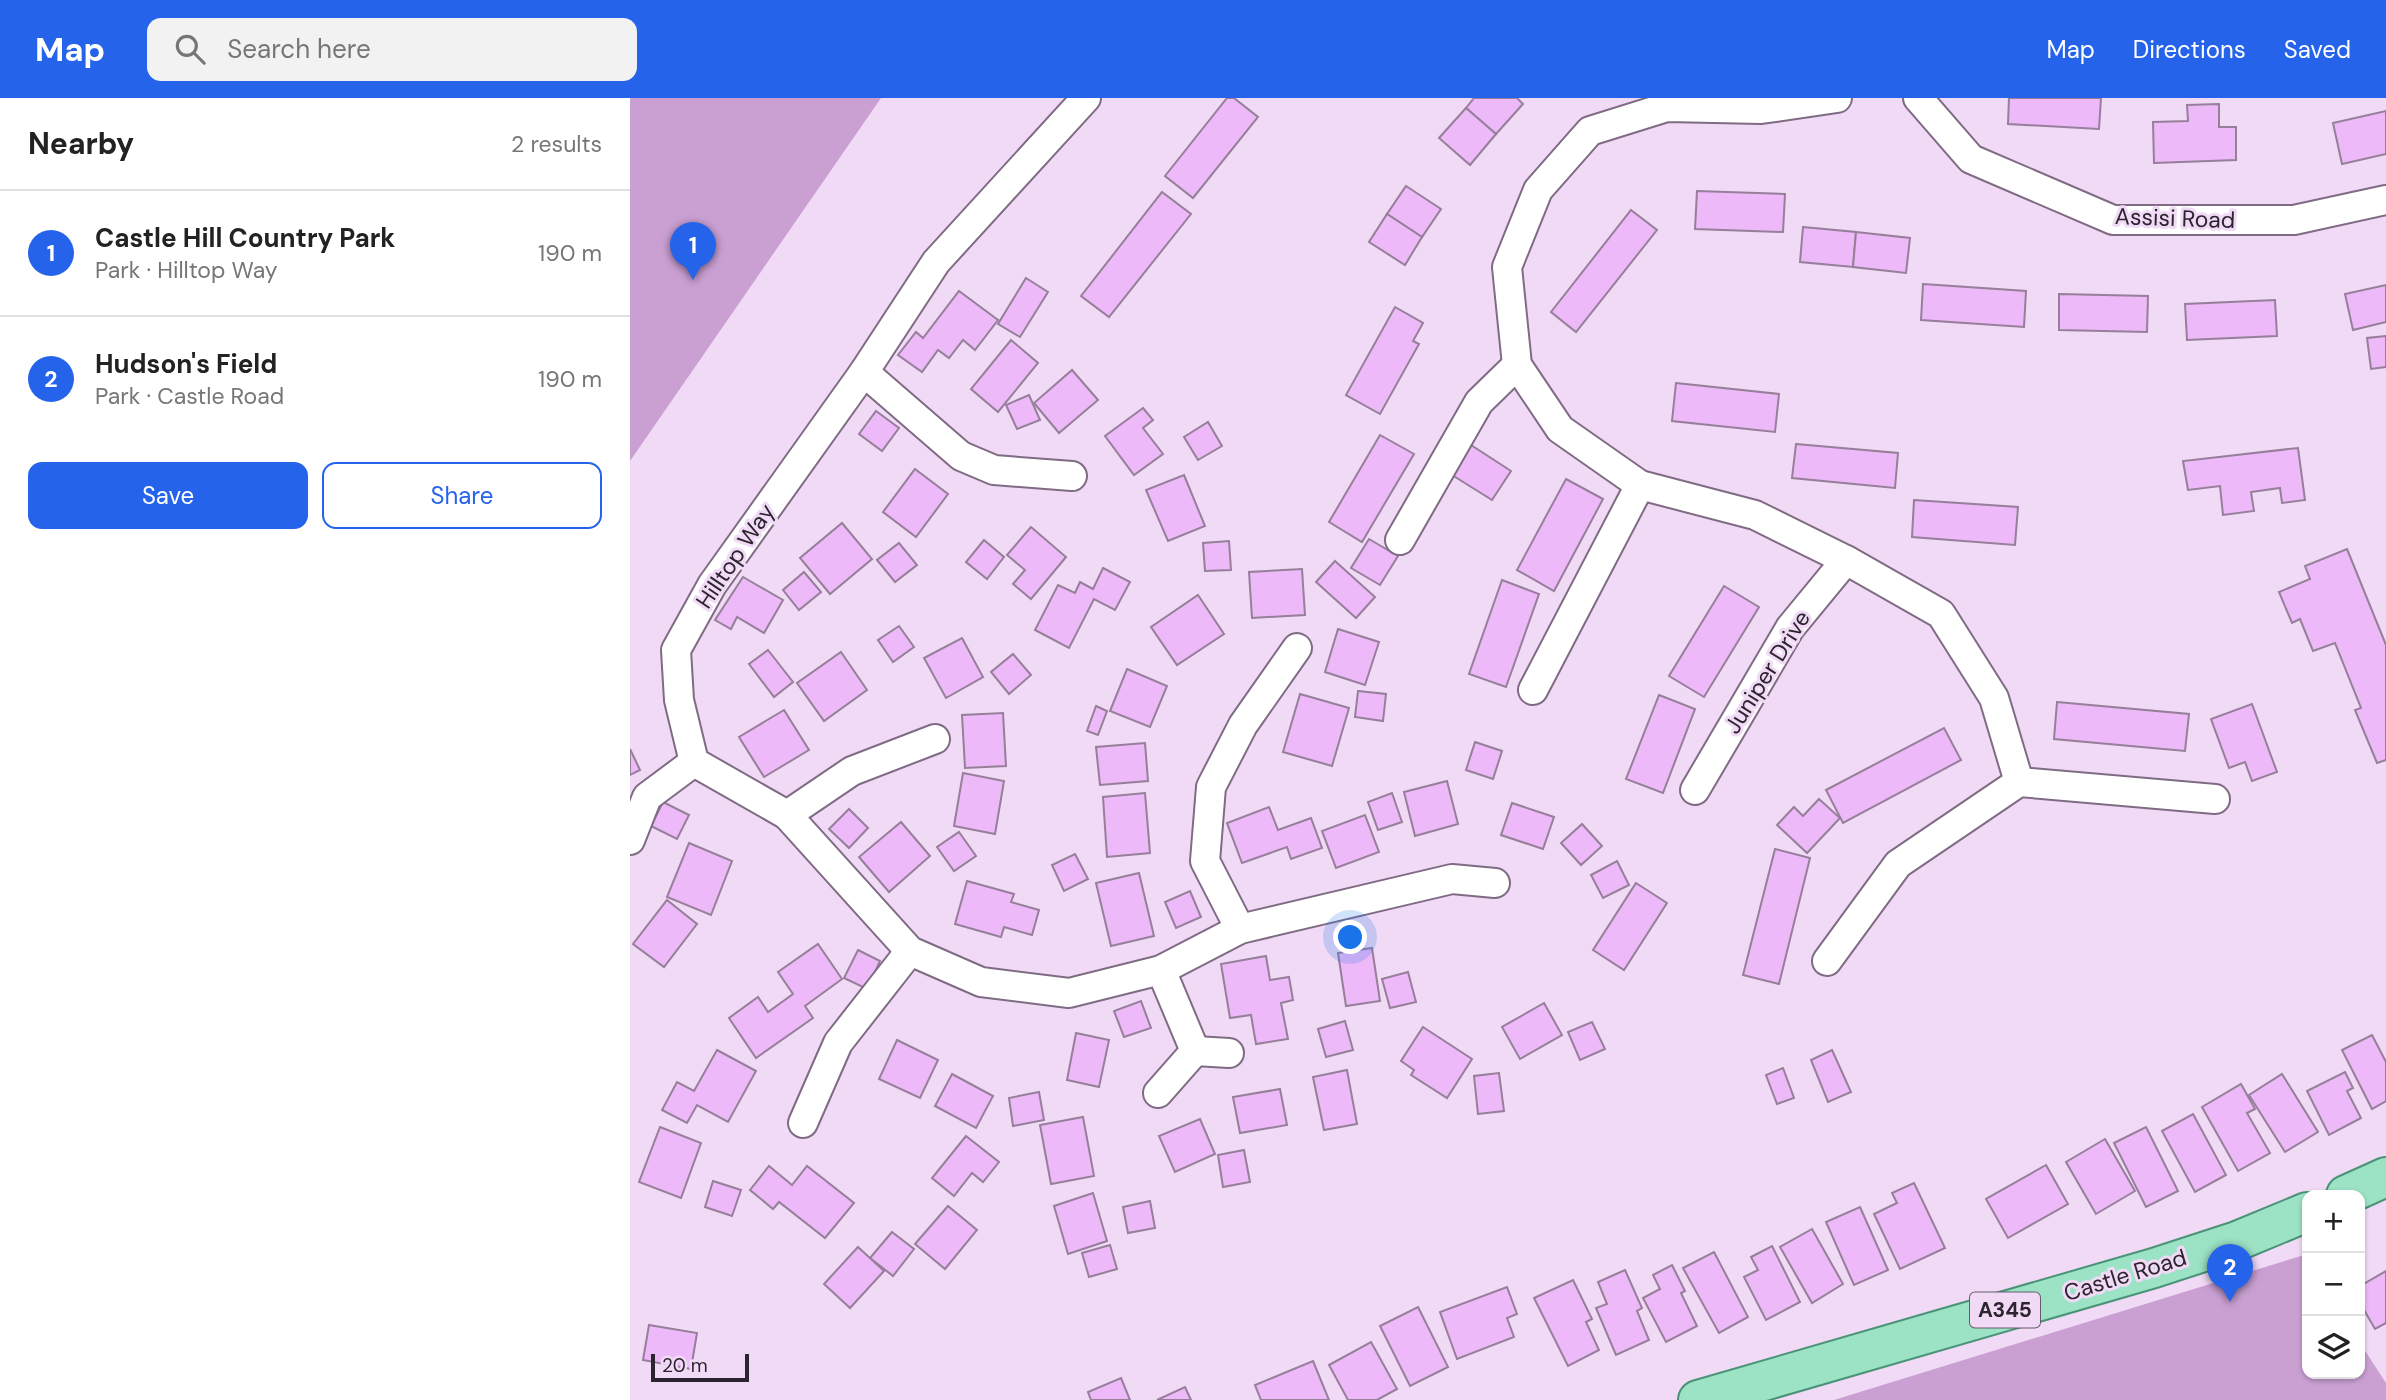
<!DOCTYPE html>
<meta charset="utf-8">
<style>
:root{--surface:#fff;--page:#f2f2f2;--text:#222;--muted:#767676;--line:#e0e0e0;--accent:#2563eb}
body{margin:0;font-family:"DM Sans",sans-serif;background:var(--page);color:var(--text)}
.controls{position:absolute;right:21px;bottom:21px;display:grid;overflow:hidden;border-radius:14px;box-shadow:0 2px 5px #0004}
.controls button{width:63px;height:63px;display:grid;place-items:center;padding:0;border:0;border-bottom:2px solid var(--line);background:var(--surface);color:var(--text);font:35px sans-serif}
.scale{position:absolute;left:21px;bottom:18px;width:98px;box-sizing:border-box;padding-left:7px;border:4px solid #2c242e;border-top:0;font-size:19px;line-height:24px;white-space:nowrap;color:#2c242e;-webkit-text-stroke:5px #f1daf6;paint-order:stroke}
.you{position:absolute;left:721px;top:840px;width:24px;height:24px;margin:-18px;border:5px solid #fff;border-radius:50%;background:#1a73e8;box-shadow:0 0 0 10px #1a73e833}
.badge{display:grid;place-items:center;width:46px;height:46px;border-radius:50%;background:var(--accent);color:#fff;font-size:23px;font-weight:700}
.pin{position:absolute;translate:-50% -58px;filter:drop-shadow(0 2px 4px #0008)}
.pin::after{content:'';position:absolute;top:37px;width:24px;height:21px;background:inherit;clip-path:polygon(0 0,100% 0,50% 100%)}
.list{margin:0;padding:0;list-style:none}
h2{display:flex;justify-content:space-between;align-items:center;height:91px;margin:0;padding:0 28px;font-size:30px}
h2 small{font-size:23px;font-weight:400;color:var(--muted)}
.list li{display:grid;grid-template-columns:46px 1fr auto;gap:21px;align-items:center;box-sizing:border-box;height:126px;padding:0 28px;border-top:2px solid var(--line)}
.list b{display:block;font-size:26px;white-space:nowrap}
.list p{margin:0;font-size:23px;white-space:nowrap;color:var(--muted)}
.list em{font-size:23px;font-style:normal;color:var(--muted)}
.actions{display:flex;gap:14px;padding:21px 28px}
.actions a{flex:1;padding:16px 0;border:2px solid var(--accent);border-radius:14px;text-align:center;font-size:24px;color:var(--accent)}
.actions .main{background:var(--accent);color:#fff}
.icon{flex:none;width:38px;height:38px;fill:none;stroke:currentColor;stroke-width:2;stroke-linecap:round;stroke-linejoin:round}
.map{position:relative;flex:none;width:1756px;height:1302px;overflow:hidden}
header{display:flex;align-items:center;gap:42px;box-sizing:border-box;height:98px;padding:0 35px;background:var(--accent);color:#fff}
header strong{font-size:33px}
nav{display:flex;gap:38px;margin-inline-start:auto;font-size:24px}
.search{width:490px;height:63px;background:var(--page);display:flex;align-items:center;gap:18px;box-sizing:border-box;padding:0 24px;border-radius:14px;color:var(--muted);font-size:26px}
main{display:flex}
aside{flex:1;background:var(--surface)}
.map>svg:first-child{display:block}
.green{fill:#caa0d3}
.building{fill:#eeb9f9;stroke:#957f99;stroke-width:2}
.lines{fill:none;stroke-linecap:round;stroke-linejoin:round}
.minor-casing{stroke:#7f6b83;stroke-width:32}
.primary-casing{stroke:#4a9377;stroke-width:42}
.minor{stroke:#fff;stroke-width:28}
.primary{stroke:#9ce2c5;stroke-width:38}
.labels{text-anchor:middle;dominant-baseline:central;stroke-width:6;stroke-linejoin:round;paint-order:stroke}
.shield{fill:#f1daf6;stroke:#675b6a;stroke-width:2}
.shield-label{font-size:21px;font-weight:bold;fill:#2c242e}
.street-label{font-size:23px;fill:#2c242e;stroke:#f1daf6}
</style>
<header>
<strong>Map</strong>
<div class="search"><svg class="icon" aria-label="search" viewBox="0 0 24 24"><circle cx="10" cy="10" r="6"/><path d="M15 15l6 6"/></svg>Search here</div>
<nav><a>Map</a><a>Directions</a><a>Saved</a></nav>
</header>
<main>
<aside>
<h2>Nearby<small>2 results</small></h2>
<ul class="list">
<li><span class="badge">1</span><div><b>Castle Hill Country Park</b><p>Park · Hilltop Way</p></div><em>190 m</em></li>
<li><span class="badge">2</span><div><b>Hudson's Field</b><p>Park · Castle Road</p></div><em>190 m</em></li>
</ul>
<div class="actions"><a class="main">Save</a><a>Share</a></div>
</aside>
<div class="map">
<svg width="1756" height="1302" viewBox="0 0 1756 1302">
<rect width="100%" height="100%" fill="#f1daf6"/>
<g class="green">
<polygon points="0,0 251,0 0,363"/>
<polygon points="1674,1157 1677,1163 1677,1276 1730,1276 1730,1245 1756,1285 1756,1302 1204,1302"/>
</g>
<g class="building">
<polygon points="597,0 604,0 628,19 563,100 535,78"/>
<polygon points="844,0 887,0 893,6 866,36 836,10"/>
<polygon points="1379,0 1471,0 1469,31 1378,26"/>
<polygon points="1589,6 1589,29 1606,29 1606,62 1524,65 1523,24 1558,23 1557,7"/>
<polygon points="836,10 866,36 840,67 809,40"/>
<polygon points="1756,13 1756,56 1712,66 1703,25"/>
<polygon points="776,88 811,111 792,139 757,116"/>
<polygon points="1067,93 1155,96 1153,134 1065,131"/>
<polygon points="532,94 561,116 479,219 451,198"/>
<polygon points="1001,112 1027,132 946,234 921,214"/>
<polygon points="757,116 792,139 775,167 739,144"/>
<polygon points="1173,129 1226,134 1223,169 1170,164"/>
<polygon points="1226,134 1280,140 1276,175 1223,169"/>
<polygon points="396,180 418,194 390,239 368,226"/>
<polygon points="1293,186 1396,193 1394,229 1291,222"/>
<polygon points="1756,187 1756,224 1723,232 1715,196"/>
<polygon points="329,193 368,222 345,252 333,242 319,260 308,252 292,274 268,257 286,234 293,240"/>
<polygon points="1429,196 1518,198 1517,234 1429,232"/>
<polygon points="1645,202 1647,238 1557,242 1555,206"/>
<polygon points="765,209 793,225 783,243 789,246 750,316 716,297"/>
<polygon points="1756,238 1756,269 1741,271 1737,240"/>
<polygon points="381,242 408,265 368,314 341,291"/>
<polygon points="442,272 468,302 429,335 404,305"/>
<polygon points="1046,285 1149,296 1145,334 1042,323"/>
<polygon points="399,297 410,322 387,331 376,307"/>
<polygon points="513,310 523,322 513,330 533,356 504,377 475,338"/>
<polygon points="246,313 269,330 252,353 229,336"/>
<polygon points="578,324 592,348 568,362 554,339"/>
<polygon points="750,337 784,356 732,444 699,424"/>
<polygon points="1166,346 1268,355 1265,390 1162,380"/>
<polygon points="841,347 881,373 862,402 822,377"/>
<polygon points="1668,350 1675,402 1652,405 1650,390 1621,394 1624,413 1593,417 1590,388 1558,392 1553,363"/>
<polygon points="285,371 318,396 286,439 253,414"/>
<polygon points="554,377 575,428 538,443 516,392"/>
<polygon points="936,381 973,401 924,493 887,472"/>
<polygon points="1284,402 1388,409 1385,447 1282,439"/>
<polygon points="212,425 242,461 200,496 170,460"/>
<polygon points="401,429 436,459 401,501 383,486 395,472 377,457"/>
<polygon points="739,441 768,458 750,487 721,470"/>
<polygon points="354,442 374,459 357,481 336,464"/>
<polygon points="599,443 601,472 575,473 573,445"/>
<polygon points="269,445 287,467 265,484 247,462"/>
<polygon points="1717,451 1756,547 1756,662 1747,665 1725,612 1731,610 1705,545 1683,553 1670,521 1662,525 1649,494 1680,481 1675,468"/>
<polygon points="705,463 745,499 726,520 686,484"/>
<polygon points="473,470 500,484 485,512 464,501 439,550 405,532 428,487 445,495 450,484 463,491"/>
<polygon points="672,471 675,517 622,520 619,474"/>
<polygon points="174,474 191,494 169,512 153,492"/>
<polygon points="113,479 153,502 134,535 107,519 101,531 85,522"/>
<polygon points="872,482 909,496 876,589 839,576"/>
<polygon points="1094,488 1129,509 1074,599 1039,578"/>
<polygon points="568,497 594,536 547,567 521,529"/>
<polygon points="269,528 284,549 263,564 248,542"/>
<polygon points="708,531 749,544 735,587 695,574"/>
<polygon points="332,540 353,579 316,600 294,560"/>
<polygon points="138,552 163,584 144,599 119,566"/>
<polygon points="211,554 237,592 194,623 167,585"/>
<polygon points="383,556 401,577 379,596 361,574"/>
<polygon points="497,571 537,588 520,629 480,613"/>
<polygon points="728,593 756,596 753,623 725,619"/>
<polygon points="670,596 719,610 702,668 653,654"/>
<polygon points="1029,597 1065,611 1033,695 996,681"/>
<polygon points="1427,604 1559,616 1555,653 1424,641"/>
<polygon points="1622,606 1647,674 1622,683 1615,664 1599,670 1581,621"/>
<polygon points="466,608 477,613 468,637 457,633"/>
<polygon points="154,612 179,652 134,679 109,639"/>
<polygon points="373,615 376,668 335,670 332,617"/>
<polygon points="1314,630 1331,662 1213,725 1196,692"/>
<polygon points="845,644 872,653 863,681 836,672"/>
<polygon points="515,645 518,683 470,687 466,649"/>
<polygon points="0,651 10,672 0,677"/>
<polygon points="333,675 374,683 365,736 324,728"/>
<polygon points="817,683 828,726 785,738 774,694"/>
<polygon points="515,695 520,755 477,759 473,699"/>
<polygon points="762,695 772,724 748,732 738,704"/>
<polygon points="1189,701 1210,720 1177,755 1147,727 1164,709 1173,718"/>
<polygon points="33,704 59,717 47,741 21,728"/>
<polygon points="882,705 924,719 913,751 871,737"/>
<polygon points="639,709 648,732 681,720 692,750 661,761 657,749 612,765 597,725"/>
<polygon points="219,711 238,730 219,750 199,731"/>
<polygon points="735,717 749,754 706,770 692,733"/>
<polygon points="271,724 300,758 259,794 229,759"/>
<polygon points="952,726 972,748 951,767 931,745"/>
<polygon points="329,734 346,758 324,773 307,749"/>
<polygon points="59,745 102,763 81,817 37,799"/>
<polygon points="1145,751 1180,760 1149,886 1113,877"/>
<polygon points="445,756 458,781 434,793 422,767"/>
<polygon points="987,763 999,787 973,800 961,777"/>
<polygon points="509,775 524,838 481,848 466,785"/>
<polygon points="337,783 384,796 381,804 409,812 402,837 374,829 371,839 325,826"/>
<polygon points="1006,785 1037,805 994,872 963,852"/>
<polygon points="560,793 571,819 546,830 535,804"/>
<polygon points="37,802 67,826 34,869 3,846"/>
<polygon points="188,846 212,881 175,908 183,920 126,960 99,920 128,899 138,914 163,896 148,874"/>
<polygon points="742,850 750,903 716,908 708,855"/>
<polygon points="228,852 250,863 237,891 214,880"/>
<polygon points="636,858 640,882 659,879 663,902 651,905 658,941 626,946 621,917 600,920 591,866"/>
<polygon points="778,874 786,904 760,910 752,881"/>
<polygon points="511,903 521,930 494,939 484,913"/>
<polygon points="914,905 932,937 890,961 872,929"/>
<polygon points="715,923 723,952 696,959 688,931"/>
<polygon points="962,924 975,951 950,962 938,934"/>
<polygon points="793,929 842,961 817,1000 781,977 784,972 771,963"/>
<polygon points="446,935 479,942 469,989 437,982"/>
<polygon points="1742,937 1756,964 1756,1003 1742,1011 1712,952"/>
<polygon points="267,942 308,962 290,1000 249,981"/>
<polygon points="87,952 126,973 98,1024 67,1007 57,1025 32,1012 47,984 64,993"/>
<polygon points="1202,952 1221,994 1198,1004 1181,962"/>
<polygon points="1153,970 1164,1000 1147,1006 1136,977"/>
<polygon points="717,972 727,1026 694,1032 683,979"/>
<polygon points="1715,974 1723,990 1717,993 1731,1020 1699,1037 1677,993"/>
<polygon points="869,975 874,1013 848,1016 844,978"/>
<polygon points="322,976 363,998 346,1030 305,1008"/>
<polygon points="1652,976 1688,1034 1655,1054 1619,997"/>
<polygon points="1611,986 1625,1011 1617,1015 1640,1055 1608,1073 1572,1009"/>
<polygon points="650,991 657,1027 610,1035 603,999"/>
<polygon points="409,994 414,1022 383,1028 379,1000"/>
<polygon points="1563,1016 1596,1077 1565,1094 1532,1033"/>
<polygon points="453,1019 464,1078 421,1086 410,1027"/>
<polygon points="570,1021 585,1056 545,1074 529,1038"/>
<polygon points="30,1029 71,1045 51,1100 9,1084"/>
<polygon points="1516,1029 1548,1093 1516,1109 1484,1045"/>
<polygon points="336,1038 369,1064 353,1084 342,1075 324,1098 302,1080"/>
<polygon points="1475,1041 1505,1093 1466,1116 1436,1064"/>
<polygon points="614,1052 620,1084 593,1089 588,1057"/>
<polygon points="1416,1067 1438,1106 1378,1140 1356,1101"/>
<polygon points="139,1068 162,1087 177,1068 224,1105 195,1140 149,1104 143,1111 120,1092"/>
<polygon points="83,1083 111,1092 102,1118 75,1109"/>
<polygon points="1284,1085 1315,1150 1270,1171 1244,1116 1267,1105 1262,1095"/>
<polygon points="463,1095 477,1143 438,1156 424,1108"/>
<polygon points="520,1103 525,1130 498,1135 493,1109"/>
<polygon points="318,1108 347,1132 315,1171 285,1146"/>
<polygon points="1230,1109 1258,1172 1224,1187 1196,1124"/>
<polygon points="1182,1131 1213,1186 1182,1205 1150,1149"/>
<polygon points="262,1134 284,1151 263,1178 240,1160"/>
<polygon points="480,1147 487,1171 459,1179 452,1155"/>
<polygon points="1142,1148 1170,1204 1136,1222 1114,1179 1128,1172 1121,1159"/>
<polygon points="228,1149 254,1173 220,1210 194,1186"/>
<polygon points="1084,1154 1118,1219 1089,1235 1053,1170"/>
<polygon points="1042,1167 1055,1193 1051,1195 1067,1228 1036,1244 1013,1200 1030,1191 1023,1177"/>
<polygon points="995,1172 1012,1210 1007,1213 1019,1242 986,1257 966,1210 977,1206 968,1184"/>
<polygon points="1756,1173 1756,1225 1745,1231 1730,1205 1730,1188"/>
<polygon points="943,1182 962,1221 956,1224 969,1252 938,1268 904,1200"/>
<polygon points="877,1189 887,1216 877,1220 884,1239 827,1261 810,1214"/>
<polygon points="788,1209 818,1269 780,1288 750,1228"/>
<polygon points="19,1227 67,1235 61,1271 13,1262"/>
<polygon points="741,1244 767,1291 747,1302 718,1302 699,1267"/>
<polygon points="683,1263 699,1302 631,1302 625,1287"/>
<polygon points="491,1280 500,1302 461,1302 458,1294"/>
<polygon points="555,1289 561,1302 527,1302"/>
</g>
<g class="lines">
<defs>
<g id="minor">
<polyline points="456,0 306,164 234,274 82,487 46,552 49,602 64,664 157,717 280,853 351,884 439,895 531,872 610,831 822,781 865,785"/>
<polyline points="1207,0 1131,11 1037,9 960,33 908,92 877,169 887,267 930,331 1010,387 1125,417 1216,462 1311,516 1364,600 1389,684"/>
<polyline points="1288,0 1341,61 1483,122 1664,122 1756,102"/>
<polyline points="234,274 331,358 364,372 442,378"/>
<polyline points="770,442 849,304 887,267"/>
<polyline points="903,592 1010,387"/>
<polyline points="1065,692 1160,530 1216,462"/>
<polyline points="157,717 222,673 305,641"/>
<polyline points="0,742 17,699 64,664"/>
<polyline points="610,831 575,763 581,689 613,627 667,550"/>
<polyline points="1197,863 1268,766 1389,684 1585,701"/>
<polyline points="565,953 599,955"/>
<polyline points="528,995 565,953 531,872"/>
<polyline points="173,1025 208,945 280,853"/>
</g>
<g id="primary">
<polyline points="1716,1097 1756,1079"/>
<polyline points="1068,1302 1524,1170 1607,1143 1677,1114"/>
</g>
</defs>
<use href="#minor" class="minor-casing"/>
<use href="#primary" class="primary-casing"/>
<use href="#minor" class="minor"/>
<use href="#primary" class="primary"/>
</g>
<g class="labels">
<rect class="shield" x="1340" y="1194.5" width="70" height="35" rx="5"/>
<g class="shield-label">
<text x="1375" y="1212">A345</text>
</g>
<g class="street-label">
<text transform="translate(1545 120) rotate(2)">Assisi Road</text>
<text transform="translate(105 458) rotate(-56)">Hilltop Way</text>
<text transform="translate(1137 574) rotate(-58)">Juniper Drive</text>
<text transform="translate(1495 1177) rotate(-17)">Castle Road</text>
</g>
</g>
</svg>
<div class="controls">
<button>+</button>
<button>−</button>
<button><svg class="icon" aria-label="layers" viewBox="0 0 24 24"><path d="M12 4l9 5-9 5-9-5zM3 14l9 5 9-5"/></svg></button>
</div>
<div class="scale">20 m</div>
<div class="you"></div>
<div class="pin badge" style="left:63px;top:182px">1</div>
<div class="pin badge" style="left:1600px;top:1204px">2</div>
</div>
</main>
